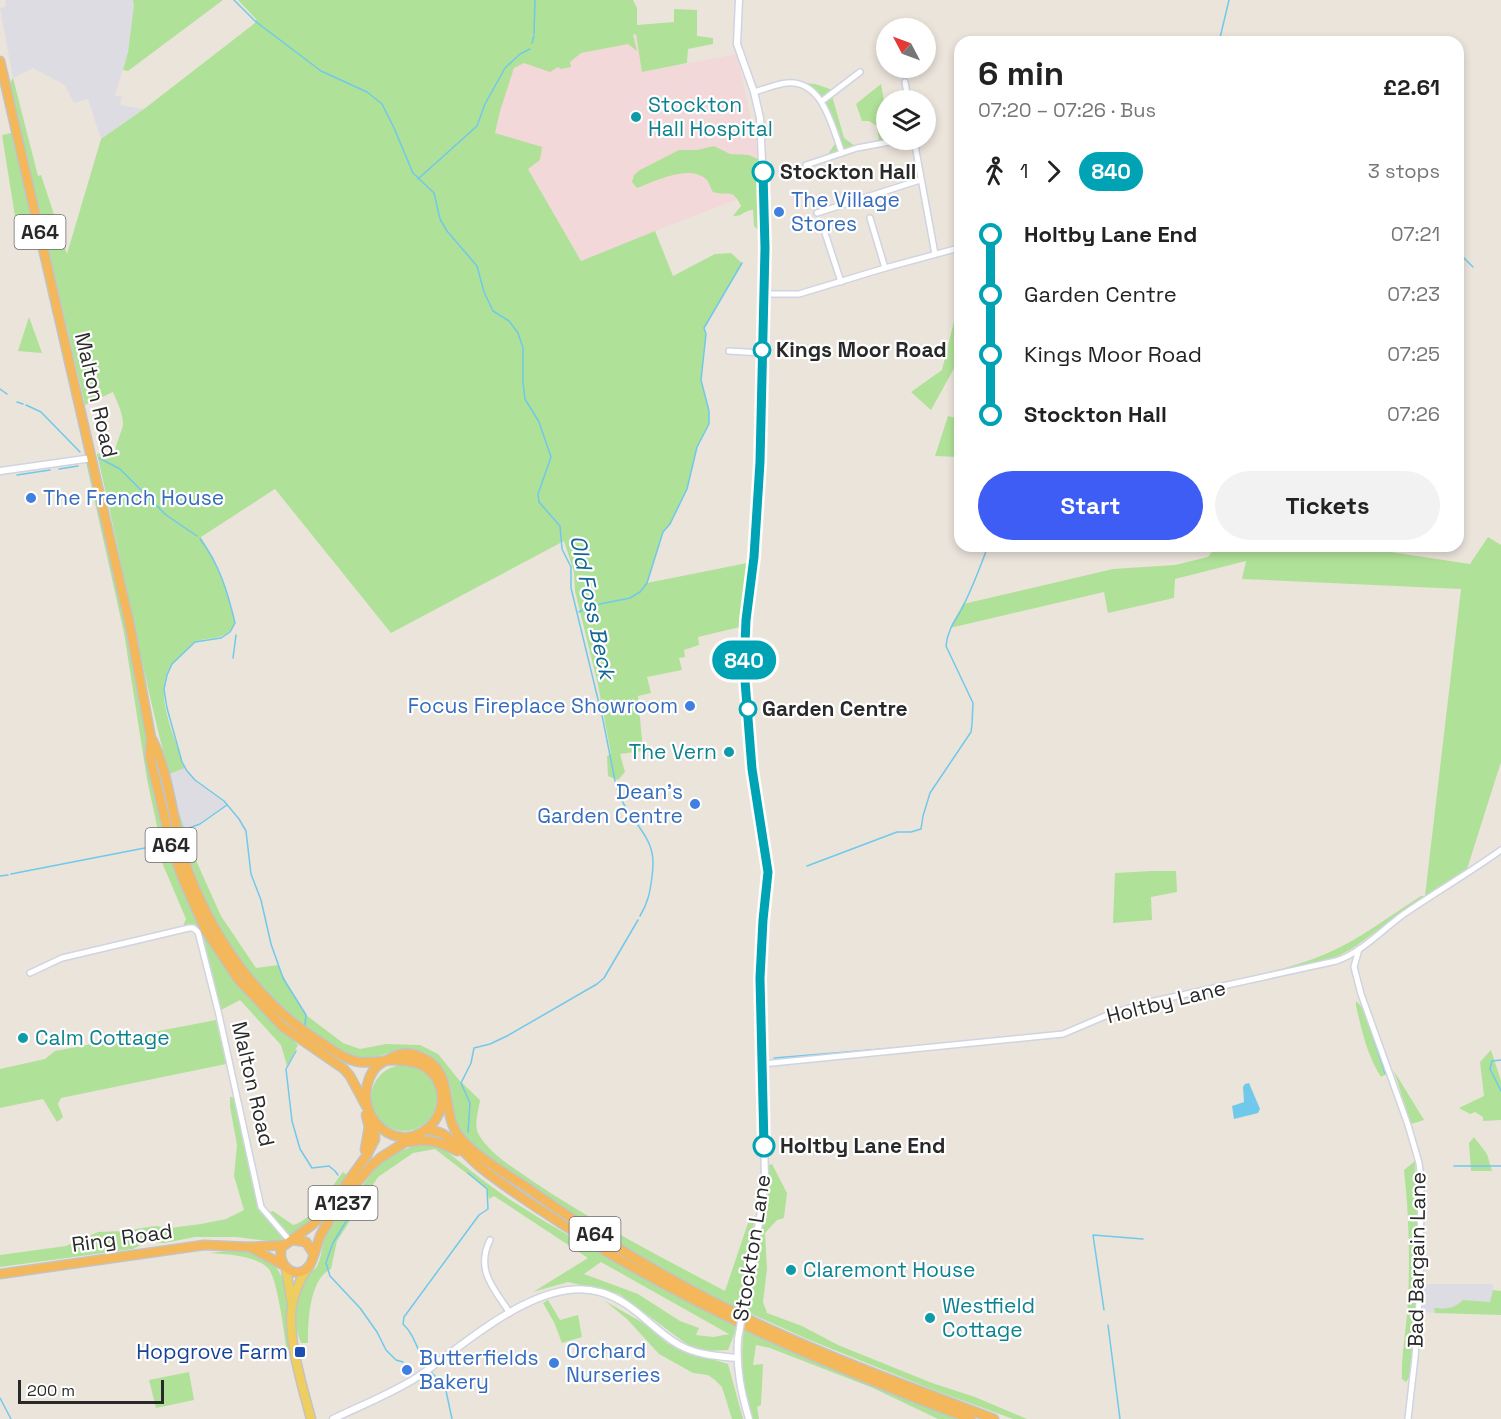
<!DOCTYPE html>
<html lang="en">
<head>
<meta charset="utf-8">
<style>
  body { margin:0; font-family:"Space Grotesk",sans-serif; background:#f2f2f2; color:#222; height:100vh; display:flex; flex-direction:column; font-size:22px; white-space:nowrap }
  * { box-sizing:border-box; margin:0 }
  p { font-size:20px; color:#767676 }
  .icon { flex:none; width:33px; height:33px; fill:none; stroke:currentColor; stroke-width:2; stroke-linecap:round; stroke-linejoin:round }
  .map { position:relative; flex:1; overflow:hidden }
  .side { position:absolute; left:954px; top:36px; width:510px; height:516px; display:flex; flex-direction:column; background:#fff; border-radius:18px; box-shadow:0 3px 9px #0003 }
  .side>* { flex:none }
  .badge { padding:0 12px; border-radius:20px; font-size:21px; line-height:39px }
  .needle { width:39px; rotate:311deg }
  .buttons { position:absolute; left:876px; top:18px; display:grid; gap:12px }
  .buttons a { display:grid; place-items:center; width:60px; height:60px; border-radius:50%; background:#fff; box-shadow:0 3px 9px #0003; font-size:30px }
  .scale { position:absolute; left:18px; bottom:15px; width:146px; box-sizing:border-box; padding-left:6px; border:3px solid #292929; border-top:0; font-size:16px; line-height:21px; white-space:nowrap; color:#292929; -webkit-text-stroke:4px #fff; paint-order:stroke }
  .map>.badge { position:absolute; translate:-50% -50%; box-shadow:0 0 0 3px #fff }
  .legs { display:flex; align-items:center; gap:9px; height:66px; padding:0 24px; font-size:20px }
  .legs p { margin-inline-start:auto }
  .summary { display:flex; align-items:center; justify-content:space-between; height:102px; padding:0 24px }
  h1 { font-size:33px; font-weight:600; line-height:45px }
  .primary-button { display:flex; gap:12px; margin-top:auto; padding:12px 24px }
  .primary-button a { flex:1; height:69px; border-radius:36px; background:#3e5df5; color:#fff; font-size:24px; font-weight:600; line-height:69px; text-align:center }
  .primary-button a+a { background:#f2f2f2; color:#222 }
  ul { padding:0 24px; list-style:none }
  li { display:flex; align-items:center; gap:21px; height:60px; font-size:22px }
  li i { display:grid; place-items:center; width:9px; height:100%; margin:0 8px; background:currentColor }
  li i::after { content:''; width:15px; height:15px; margin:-8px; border:4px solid; border-radius:50%; background:#fff }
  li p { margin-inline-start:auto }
  li:first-child i { background:linear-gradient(#0000 50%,currentColor 0) }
  li:last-child i { background:linear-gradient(currentColor 50%,#0000 0) }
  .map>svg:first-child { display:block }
  .industrial { fill:#dedce3 }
  .medical { fill:#f2d8d9 }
  .green { fill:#b0e198; fill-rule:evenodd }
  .water { fill:#70c9eb }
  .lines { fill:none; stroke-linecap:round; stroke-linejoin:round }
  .stream { stroke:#70c9eb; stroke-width:1.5 }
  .minor-casing { stroke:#d0d3e2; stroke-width:8 }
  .tertiary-casing { stroke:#d0d3e2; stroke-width:9 }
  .primary-casing { stroke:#c3c3c3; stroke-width:11 }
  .trunk-casing { stroke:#c3c3c3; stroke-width:11 }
  .minor { stroke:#fff; stroke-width:5 }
  .tertiary { stroke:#fff; stroke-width:6 }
  .primary { stroke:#edce5e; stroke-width:8 }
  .trunk { stroke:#f4b75a; stroke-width:8 }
  .tertiary-bridge-casing { stroke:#d0d3e2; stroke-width:9; stroke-linecap:butt }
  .tertiary-bridge { stroke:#fff; stroke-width:6 }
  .line-1-casing { stroke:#fff; stroke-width:14 }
  .line-1 { stroke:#00a3b4; stroke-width:9 }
  .culture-dot { fill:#0f9aa8; stroke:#fff; stroke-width:2 }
  .stop-1-dot { fill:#fff; stroke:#00a3b4; stroke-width:3 }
  .shop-dot { fill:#3f7fe0; stroke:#fff; stroke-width:2 }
  .transit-dot { fill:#1a4fb4; stroke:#fff; stroke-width:2 }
  .labels { text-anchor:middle; stroke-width:4.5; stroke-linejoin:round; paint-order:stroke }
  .shield { fill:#fff; stroke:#696969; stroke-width:1.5 }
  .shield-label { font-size:20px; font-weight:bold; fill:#292929 }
  .culture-label { font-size:21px; fill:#0d838f; stroke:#fff; text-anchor:start }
  .stop-label { font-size:21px; font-weight:bold; fill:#292929; stroke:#fff; text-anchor:start }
  .shop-label { font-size:21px; fill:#366cbe; stroke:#fff; text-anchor:start }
  .street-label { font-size:21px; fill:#292929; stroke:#fff }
  .transit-label { font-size:21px; fill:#164399; stroke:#fff; text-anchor:end }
  .water-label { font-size:22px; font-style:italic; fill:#106696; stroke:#fff }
</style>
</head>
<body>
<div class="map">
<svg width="1501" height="1419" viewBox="0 0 1501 1419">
  <rect width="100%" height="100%" fill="#ebe4db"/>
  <g class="industrial">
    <path d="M6 0H133L134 5 128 52 115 95 122 97 120 105 144 109 101 139 88 99 74 103 65 85 33 68 13 78 0 8 5 7Z"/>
    <path d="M185 768 195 780 227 805 200 824 184 830 173 796 169 774Z"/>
    <path d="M1423 1284H1493V1290L1490 1302 1463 1300 1456 1306 1450 1309 1435 1308V1313L1422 1312Z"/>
  </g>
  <path class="medical" d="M637 34 643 72 737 54 757 147 759 193 738 199 655 231 581 261 528 169 477 124 500 78 528 49Z"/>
  <g class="green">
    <path d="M133 0H223L128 71 123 70 128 52 134 5Z"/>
    <path d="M238 0H633L637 8V25L674 22V9L697 10V36L713 38V44L688 49 687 63 642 72 636 34 633 35 637 51 628 44 581 53 570 62 571 67 561 69 558 67 550 72 524 63 514 68 500 111 495 133 542 147 540 160 528 169 581 261 655 231 673 276 715 254 731 253 742 263 704 328 706 334 701 380 709 411V424L697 447 687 489 670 524 663 532 647 583 747 563 740 627 698 637 699 645 684 650 685 657 679 658 682 670 647 677 651 693 638 696 643 751 620 754 625 772 618 780 608 776 607 756 611 754 598 685 575 591 574 572 564 541 391 633 275 489 201 537C217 564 228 592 235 623 228 639 216 637 201 640 193 641 188 648 183 654 176 660 169 667 166 676 158 703 175 736 182 762L185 768 169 774C141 668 122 561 97 454L103 452 110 456 115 452C116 443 122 431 123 425 123 413 117 402 113 392L85 405 21 131 9 89 10 83 13 78 38 176 41 175 67 254 101 139 144 109 255 23 256 19Z"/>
    <path d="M804 83 815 84 830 89 844 138 855 146 826 157 839 138 823 97Z"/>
    <path d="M881 84 886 112 888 140 879 141 877 126 869 121H862L856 104Z"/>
    <path d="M12 133 32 214 15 216 2 135Z"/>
    <path d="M714 146 730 154 749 155 758 159 760 227 758 230 754 226 753 210C745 210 741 217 733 216L741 206C732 187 728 197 713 192 711 189 709 182 706 179 688 164 656 181 637 188L632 182 634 175 640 170 679 150H697Z"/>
    <path d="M960 297V348L958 361 931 410 911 392 942 370Z"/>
    <path d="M29 317 42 353 18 351Z"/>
    <path d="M948 416 960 419V457L935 456Z"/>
    <path d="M90 461 128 636 153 777 168 847 231 976 252 1001 298 1045 287 1066 281 1045 240 1000 221 1010 200 930 195 924 183 926 186 919 155 846 154 843 160 840 147 779 124 633 86 462Z"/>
    <path d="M1488 537 1501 545V762L1467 869 1425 896 1353 948 1338 956 1299 967 1207 986C1245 977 1287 970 1323 955 1358 941 1389 916 1421 896H1425L1461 589 1242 579 1246 561 1175 579 1174 598 1108 613 1104 592 950 628 963 604 1113 569 1175 565 1208 557 1214 549 1271 546H1351L1470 564Z"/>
    <path d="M173 796 194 856 221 916 256 968 278 965 291 992 306 1015 343 1043 360 1049 386 1044 420 1045 438 1054 459 1080 480 1100C479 1110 473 1126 479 1135 490 1154 514 1168 531 1180 593 1222 659 1256 725 1291L748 1223H754L740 1310C700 1289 660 1269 620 1246 585 1225 552 1201 519 1178 503 1167 476 1151 464 1137 445 1114 462 1084 434 1059 406 1035 384 1062 361 1057 348 1054 322 1041 312 1033 308 1030 306 1026 302 1023 226 965 193 887 173 796Z"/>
    <path d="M1152 871H1176L1177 892 1151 897 1152 920 1113 923 1115 873Z"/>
    <path d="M1356 1001 1361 1006 1387 1074 1381 1077C1367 1055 1362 1031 1356 1006Z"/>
    <path d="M216 1020 226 1064 61 1098 58 1104 63 1117 57 1122 43 1099 0 1108V1069L45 1059 55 1051Z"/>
    <path d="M1491 1050 1501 1081V1120L1483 1121V1117L1475 1112 1470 1114 1459 1108 1484 1096 1480 1062Z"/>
    <circle cx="404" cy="1098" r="33"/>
    <path d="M1394 1071 1424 1120 1411 1124Z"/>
    <path d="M230 1097H233C244 1134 250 1172 260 1210L264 1215 273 1211 293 1225C312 1221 330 1188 343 1172L347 1175 306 1224 293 1234 276 1242 236 1237H195L164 1243 147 1242 133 1249 0 1267V1255L66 1246 98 1232 124 1231 155 1226 170 1228 201 1224 226 1219 244 1210 234 1176 237 1145 230 1107Z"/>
    <path d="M1474 1137 1487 1154 1492 1171H1471L1469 1143Z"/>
    <path d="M431 1143 440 1146C463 1164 485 1183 509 1199 582 1246 660 1286 737 1327L728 1350 707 1351 688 1345 619 1294 568 1282 533 1292 588 1258 494 1196 489 1199 487 1189 435 1149 413 1153 378 1177 337 1241 331 1269C309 1279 308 1322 308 1343H301C292 1323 293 1294 307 1276 310 1272 315 1270 317 1266 322 1257 322 1244 326 1234L378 1165C394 1152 411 1145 431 1143ZM601 1262 729 1334H730L713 1337 696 1335 699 1328 680 1321 638 1294 584 1274Z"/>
    <path d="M1415 1161 1418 1240 1416 1259 1417 1296 1410 1376 1406 1382 1402 1379C1401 1353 1407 1327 1408 1300 1410 1257 1409 1214 1404 1170Z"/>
    <path d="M772 1164 787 1193 784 1218 777 1220 765 1233 767 1269 763 1302 767 1313 802 1326 838 1345 932 1383 975 1397 1027 1419H1013L931 1389 807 1339 747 1312 767 1200 769 1165Z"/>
    <path d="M235 1250 254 1253 276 1267 284 1280 287 1295V1316L292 1357 287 1351C284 1335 278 1279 268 1268 255 1255 225 1254 209 1253Z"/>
    <path d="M1493 1290 1501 1291V1315L1435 1313 1434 1308C1447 1309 1453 1309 1463 1300L1490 1302Z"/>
    <path d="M548 1300 560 1320 578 1315 582 1337 562 1343 554 1322 543 1303Z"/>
    <path d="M605 1301 643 1323 667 1343 682 1350 728 1364 743 1419H732L722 1387 715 1380 708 1375 693 1373 659 1354 627 1319Z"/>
    <path d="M744 1328 962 1419H938L873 1388 770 1348 756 1345 753 1365 763 1364 761 1405 757 1407 759 1419H752C743 1388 740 1360 744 1328Z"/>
    <path d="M189 1372 194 1400 156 1408 149 1380Z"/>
  </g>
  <path class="water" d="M1249 1083 1260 1109 1258 1113 1234 1119 1232 1106 1244 1102 1243 1087 1245 1084Z"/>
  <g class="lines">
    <g class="stream">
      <path d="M234 0 255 21 321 71 367 92 382 104 394 128 413 173 434 193 440 219 447 231 477 266 484 292 493 311 509 321 518 333 523 348V383L525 399 539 422 551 457 538 494 539 502 560 526 562 549 571 567V588L603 720 615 781"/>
      <path d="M534 34 535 0"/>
      <path d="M1219 42 1229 0"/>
      <path d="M532 43 534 36"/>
      <path d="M418 179 477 126 485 104 505 68 520 54 530 49"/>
      <path d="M1458 252 1473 267"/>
      <path d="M0 389 7 394"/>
      <path d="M17 402 23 404"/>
      <path d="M26 405 41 412 80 452"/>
      <path d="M99 458 120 469 166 515 197 536"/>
      <path d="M59 469 78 466"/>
      <path d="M17 475 50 470"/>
      <path d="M200 539C219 563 228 593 235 623L230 632 221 638 195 642 172 664 167 675 164 689 167 708 182 762 187 771 195 780 224 801 239 819 246 831 251 874 261 900 271 944 283 978 306 1015 305 1025"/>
      <path d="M579 612 590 606 630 598 640 592 647 583 663 532 670 524 687 489 697 447 709 424V411L701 380 706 334 704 328 742 263"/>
      <path d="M233 658 236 635"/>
      <path d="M616 783C620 810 648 830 652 853 654 861 653 869 652 877 650 892 648 903 640 916"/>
      <path d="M184 830 200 824 227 805"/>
      <path d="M160 845 162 844"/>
      <path d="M807 866 897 832H911L921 829 923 816 930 793 971 732 972 724 973 703 946 646C947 633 953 623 960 612 970 594 981 565 988 546"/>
      <path d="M11 874 155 846"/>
      <path d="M0 876 8 875"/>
      <path d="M1362 1004 1385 1073"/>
      <path d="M296 1051 286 1069 292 1121 300 1149 312 1168 329 1166 335 1171 338 1175"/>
      <path d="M774 1058 931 1045"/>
      <path d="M1501 1060 1492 1061 1490 1069 1501 1091"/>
      <path d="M468 1132 470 1103 461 1083 471 1063 474 1048 490 1044 507 1036 597 984 604 978 638 920"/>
      <path d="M1454 1166H1501"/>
      <path d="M351 1206 353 1210 333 1243 329 1254 326 1263 330 1276 360 1308 377 1332 386 1350 396 1360 403 1362"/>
      <path d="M1104 1310 1093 1235 1143 1239"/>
      <path d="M1108 1325 1120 1419"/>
      <path d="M427 1367C418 1353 415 1335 403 1324L404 1317 479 1215 488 1209 487 1189 468 1173"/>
      <path d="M430 1371 445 1386 452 1419"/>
      <path d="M0 1398 11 1419"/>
    </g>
    <g class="minor-casing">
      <g id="minor">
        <path d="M905 82 908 100"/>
        <path d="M754 92C765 89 776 84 787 83 823 80 832 127 842 153"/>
        <path d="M822 101 860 72"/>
        <path d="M914 140 935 254"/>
        <path d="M806 165 857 148 900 140"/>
        <path d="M817 213 920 180"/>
        <path d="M870 218 885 268"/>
        <path d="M825 233 841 282"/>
        <path d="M763 294H799L885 268 955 249"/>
        <path d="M729 351 762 353"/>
        <path d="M1359 949 1354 967 1361 994 1408 1125 1419 1163 1421 1181 1420 1288 1415 1357 1408 1419"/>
        <path d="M30 973 62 958 189 928H193L198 932 219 1015 261 1207 290 1241"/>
        <path d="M762 1064 1063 1034 1110 1014 1150 1002 1336 961C1361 953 1383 929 1404 914 1436 892 1469 873 1501 850"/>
        <path d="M490 1240C475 1270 494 1289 510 1313"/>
      </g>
    </g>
    <g class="tertiary-casing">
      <g id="tertiary">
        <path d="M739 0 737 44 754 92 760 118 765 227 760 462 754 557 746 620 744 668 752 769 768 872 763 920 760 978 765 1179 762 1206 746 1294"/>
        <path d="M0 471 92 458"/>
        <path d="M738 1339C736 1368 741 1392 749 1419"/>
        <path d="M333 1419C362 1405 393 1393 419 1376 466 1344 540 1274 600 1292 633 1301 651 1329 679 1345 697 1355 717 1356 737 1358"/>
      </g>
    </g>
    <g class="primary-casing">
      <g id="primary">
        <path d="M308 1267C301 1278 296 1288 293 1301 285 1332 303 1388 311 1419"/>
        <path d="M286 1269 291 1299"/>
      </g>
    </g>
    <g class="trunk-casing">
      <g id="trunk">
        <path d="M0 61 130 626 151 738 150 757 172 848 182 877 205 929 238 979 283 1027 344 1069 350 1076 366 1106"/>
        <path d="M153 741C172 782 173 831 189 873 215 942 260 1005 323 1044 334 1051 346 1060 360 1062 367 1063 375 1062 382 1061"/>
        <path d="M387 1060C398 1053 409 1051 421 1057 456 1071 440 1110 458 1135 472 1154 503 1172 523 1185 597 1238 676 1285 758 1324 835 1360 915 1389 994 1419"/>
        <path d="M387 1060C398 1060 408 1060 419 1064 445 1075 450 1109 428 1128 397 1155 354 1118 369 1079 372 1071 378 1063 387 1060Z"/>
        <path d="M374 1122 375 1139 367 1155 326 1212 312 1225 282 1247C276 1263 293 1281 308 1268 313 1263 317 1243 321 1234 334 1211 354 1185 371 1166L380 1158 418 1134"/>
        <path d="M425 1130C432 1130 437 1131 443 1134 456 1142 468 1157 480 1167 506 1188 535 1206 562 1224 690 1307 829 1366 971 1419"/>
        <path d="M410 1142C429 1138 440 1142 457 1151"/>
        <path d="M365 1150 369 1127 366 1115"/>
        <path d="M293 1240 306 1242 313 1253"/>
        <path d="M250 1247 283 1265"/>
        <path d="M0 1274 204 1245 250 1247 284 1245"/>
      </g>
    </g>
    <use href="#minor" class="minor"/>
    <use href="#tertiary" class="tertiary"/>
    <use href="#primary" class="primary"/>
    <use href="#trunk" class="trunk"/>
    <g class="tertiary-bridge-casing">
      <path id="tertiary-bridge" d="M738 1339 746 1294"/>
    </g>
    <use href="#tertiary-bridge" class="tertiary-bridge"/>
  </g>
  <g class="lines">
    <g class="line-1-casing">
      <path id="line-1" d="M763 172 765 248 760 462 754 557 746 620 744 668 752 769 768 872 763 920 760 978 764 1146"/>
    </g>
    <use href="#line-1" class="line-1"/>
  </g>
  <g class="culture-dot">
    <circle cx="636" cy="117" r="6"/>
    <circle cx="729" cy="752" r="6"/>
    <circle cx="23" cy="1038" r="6"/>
    <circle cx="791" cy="1270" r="6"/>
    <circle cx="930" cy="1318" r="6"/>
  </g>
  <g class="stop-1-dot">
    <circle cx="763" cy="172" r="10"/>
    <circle cx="762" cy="350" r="8"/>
    <circle cx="748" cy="709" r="8"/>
    <circle cx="764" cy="1146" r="10"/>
  </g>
  <g class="shop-dot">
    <circle cx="779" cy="212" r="6"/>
    <circle cx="31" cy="498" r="6"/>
    <circle cx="690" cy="706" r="6"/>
    <circle cx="695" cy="804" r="6"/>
    <circle cx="554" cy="1363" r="6"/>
    <circle cx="407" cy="1370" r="6"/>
  </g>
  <rect class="transit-dot" x="294" y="1346" width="12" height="12" rx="3"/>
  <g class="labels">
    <g class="shield">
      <rect x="14.5" y="215" width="51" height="34" rx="4.5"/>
      <rect x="145.5" y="828" width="51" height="34" rx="4.5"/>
      <rect x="308.5" y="1186" width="69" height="34" rx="4.5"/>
      <rect x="569.5" y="1217" width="51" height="34" rx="4.5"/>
    </g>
    <g class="shield-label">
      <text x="40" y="239">A64</text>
      <text x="171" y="852">A64</text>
      <text x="343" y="1210">A1237</text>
      <text x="595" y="1241">A64</text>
    </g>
    <g class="culture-label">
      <text x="648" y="112">Stockton<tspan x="648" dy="24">Hall Hospital</tspan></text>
      <text x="717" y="759" text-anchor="end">The Vern</text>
      <text x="35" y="1045">Calm Cottage</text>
      <text x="803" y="1277">Claremont House</text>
      <text x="942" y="1313">Westfield<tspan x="942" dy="24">Cottage</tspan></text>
    </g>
    <g class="stop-label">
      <text x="780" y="179">Stockton Hall</text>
      <text x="776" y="357">Kings Moor Road</text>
      <text x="762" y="716">Garden Centre</text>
      <text x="780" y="1153">Holtby Lane End</text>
    </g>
    <g class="shop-label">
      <text x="791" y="207">The Village<tspan x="791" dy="24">Stores</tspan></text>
      <text x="43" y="505">The French House</text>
      <text x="678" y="713" text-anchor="end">Focus Fireplace Showroom</text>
      <text x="683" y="799" text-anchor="end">Dean's<tspan x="683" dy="24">Garden Centre</tspan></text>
      <text x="566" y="1358">Orchard<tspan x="566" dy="24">Nurseries</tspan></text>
      <text x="419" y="1365">Butterfields<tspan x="419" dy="24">Bakery</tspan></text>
    </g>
    <g class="street-label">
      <text transform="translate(96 395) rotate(77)" y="7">Malton Road</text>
      <text transform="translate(1166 1002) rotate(-14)" y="7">Holtby Lane</text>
      <text transform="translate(253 1084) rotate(77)" y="7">Malton Road</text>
      <text transform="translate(122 1238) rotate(-8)" y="7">Ring Road</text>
      <text transform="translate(752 1248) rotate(-81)" y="7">Stockton Lane</text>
      <text transform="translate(1417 1260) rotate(-89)" y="7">Bad Bargain Lane</text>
    </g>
    <g class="transit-label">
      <text x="288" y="1359">Hopgrove Farm</text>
    </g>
    <g class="water-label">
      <text transform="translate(593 607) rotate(78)" y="8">Old Foss Beck</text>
    </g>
  </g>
</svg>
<div class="buttons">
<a><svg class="needle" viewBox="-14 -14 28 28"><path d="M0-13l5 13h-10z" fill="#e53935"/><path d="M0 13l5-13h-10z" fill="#767676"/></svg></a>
<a><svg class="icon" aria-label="layers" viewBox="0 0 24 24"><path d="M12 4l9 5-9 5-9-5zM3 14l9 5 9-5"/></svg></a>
</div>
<div class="scale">200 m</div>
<b class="badge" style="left:744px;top:660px;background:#00a3b4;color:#fff">840</b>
<section class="side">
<div class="summary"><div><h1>6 min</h1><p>07:20 – 07:26 · Bus</p></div><b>£2.61</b></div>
<div class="legs"><svg class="icon" aria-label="walk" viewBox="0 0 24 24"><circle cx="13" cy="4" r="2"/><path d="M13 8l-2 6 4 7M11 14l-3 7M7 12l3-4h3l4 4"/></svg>1<svg class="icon" aria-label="forward" viewBox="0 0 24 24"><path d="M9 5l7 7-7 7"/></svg><b class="badge" style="background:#00a3b4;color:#fff">840</b><p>3 stops</p></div>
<ul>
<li><i style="color:#00a3b4"></i><b>Holtby Lane End</b><p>07:21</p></li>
<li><i style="color:#00a3b4"></i><span>Garden Centre</span><p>07:23</p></li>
<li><i style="color:#00a3b4"></i><span>Kings Moor Road</span><p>07:25</p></li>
<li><i style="color:#00a3b4"></i><b>Stockton Hall</b><p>07:26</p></li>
</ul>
<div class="primary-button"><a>Start</a><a>Tickets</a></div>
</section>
</div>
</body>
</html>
